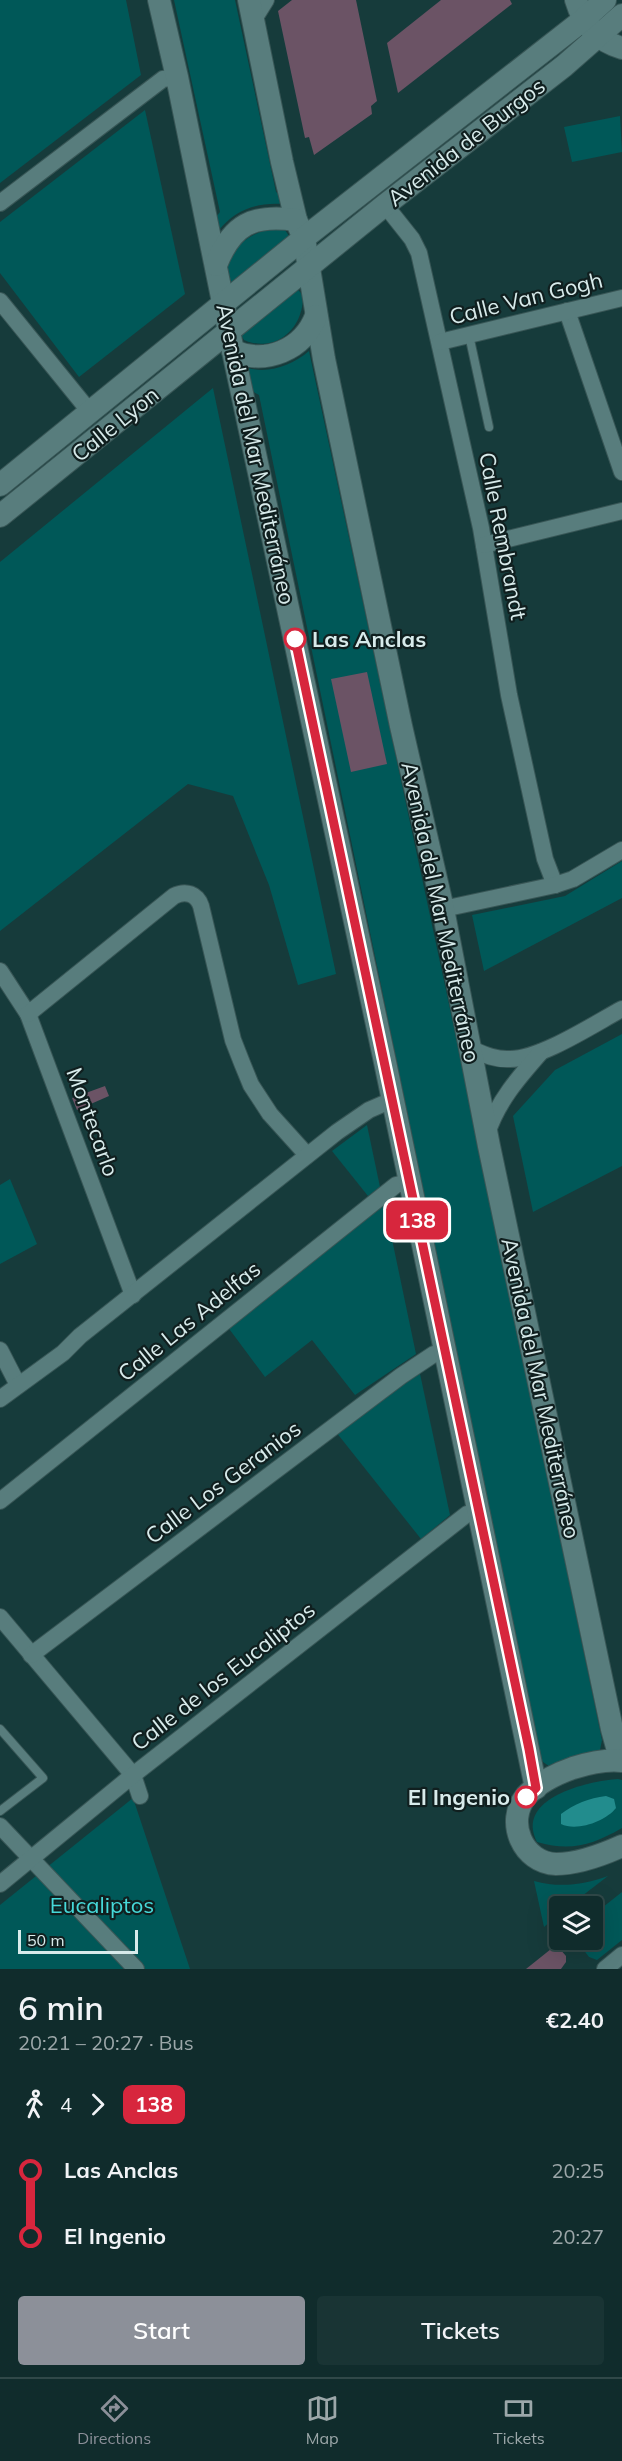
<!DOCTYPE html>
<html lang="en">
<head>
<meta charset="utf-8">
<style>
  body { margin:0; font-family:Mulish,sans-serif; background:#193434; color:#f1f3f6; height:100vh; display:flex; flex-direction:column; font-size:22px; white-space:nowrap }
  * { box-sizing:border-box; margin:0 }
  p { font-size:20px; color:#9ca7a9 }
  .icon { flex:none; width:33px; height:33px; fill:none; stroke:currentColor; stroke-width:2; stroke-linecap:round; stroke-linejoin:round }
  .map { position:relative; height:1969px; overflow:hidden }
  .drawer { display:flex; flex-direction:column; background:#102c2c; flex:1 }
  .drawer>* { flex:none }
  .badge { padding:0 12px; border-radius:9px; font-size:21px; line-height:39px }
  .controls { position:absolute; left:549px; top:1896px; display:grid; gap:12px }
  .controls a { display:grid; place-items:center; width:54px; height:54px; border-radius:6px; background:#102c2c; box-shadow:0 6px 24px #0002,0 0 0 2px #304848; font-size:30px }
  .scale { position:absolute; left:18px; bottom:15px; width:120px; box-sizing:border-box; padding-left:6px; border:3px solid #d8ebeb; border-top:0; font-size:16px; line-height:21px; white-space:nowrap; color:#d8ebeb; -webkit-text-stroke:4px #101f1f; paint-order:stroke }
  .map>.badge { position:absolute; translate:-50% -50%; box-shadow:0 0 0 3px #fff }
  .legs { display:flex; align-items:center; gap:9px; height:66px; padding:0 18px; font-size:20px }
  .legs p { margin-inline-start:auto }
  .summary { display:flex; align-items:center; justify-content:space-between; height:102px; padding:0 18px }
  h1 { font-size:33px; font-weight:600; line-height:45px }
  .button { display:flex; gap:12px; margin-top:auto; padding:12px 18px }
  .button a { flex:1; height:69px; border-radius:6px; background:#8c9099; color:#fff; font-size:24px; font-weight:600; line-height:69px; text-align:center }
  .button a+a { background:#193434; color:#f1f3f6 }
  ul { padding:0 18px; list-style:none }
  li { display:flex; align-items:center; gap:21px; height:66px; font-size:22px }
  li i { display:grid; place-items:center; width:9px; height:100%; margin:0 8px; background:currentColor }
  li i::after { content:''; width:15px; height:15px; margin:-8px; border:4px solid; border-radius:50%; background:#102c2c }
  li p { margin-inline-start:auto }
  li:first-child i { background:linear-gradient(#0000 50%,currentColor 0) }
  li:last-child i { background:linear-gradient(currentColor 50%,#0000 0) }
  .dock { display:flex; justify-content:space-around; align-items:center; height:84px; border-top:2px solid #304848; background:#102c2c; font-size:16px; color:#9ca7a9 }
  .dock a { display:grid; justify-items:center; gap:3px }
  .dock .selected { color:#8c9099 }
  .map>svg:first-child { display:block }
  .green { fill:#005858 }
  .water { fill:#228c8d }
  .building { fill:#6b5365 }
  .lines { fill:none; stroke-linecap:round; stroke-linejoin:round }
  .lane-casing { stroke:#385656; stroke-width:10 }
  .street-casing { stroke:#385656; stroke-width:18 }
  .secondary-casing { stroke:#385656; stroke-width:24 }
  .lane { stroke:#587d7d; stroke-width:8 }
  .street { stroke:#587d7d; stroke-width:16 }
  .secondary { stroke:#587d7d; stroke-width:22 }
  .line-1-casing { stroke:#fff; stroke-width:14 }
  .line-1 { stroke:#d7263d; stroke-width:9 }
  .stop-1-dot { fill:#fff; stroke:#d7263d; stroke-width:3 }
  .labels { text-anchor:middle; stroke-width:4.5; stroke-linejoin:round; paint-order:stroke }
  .street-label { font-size:22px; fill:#d8ebeb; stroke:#101f1f }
  .stop-label { font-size:22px; font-weight:bold; fill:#d8ebeb; stroke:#101f1f; text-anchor:start }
  .park-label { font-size:22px; fill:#46d9d9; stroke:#101f1f }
</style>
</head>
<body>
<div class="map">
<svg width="622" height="1969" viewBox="0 0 622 1969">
  <rect width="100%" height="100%" fill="#163b3b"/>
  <g class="green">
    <path d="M0 0H126L141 75 0 183Z"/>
    <path d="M174 0H235L276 192 282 196 283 204C257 202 235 210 219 230L216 217 220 212Z"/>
    <path d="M145 110 185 294 79 377 0 273V222Z"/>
    <path d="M620 116 622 152 572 162 564 127Z"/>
    <path d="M276 228 285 230 289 236 232 283C214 256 252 230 276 228Z"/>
    <path d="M297 289 303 295C304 327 277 354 244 340L241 335Z"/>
    <path d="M309 351 450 1009 602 1740 600 1750 574 1756 549 1766 543 1762 541 1759 259 395 252 391 248 368C269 374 293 365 309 351Z"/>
    <path d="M213 388 336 974 298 985 269 885 233 796 188 784 0 931V562Z"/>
    <path d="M622 861V898L484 971 472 915 565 896Z"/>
    <path d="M622 1034V1166L533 1212 513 1116 555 1070Z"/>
    <path d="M367 1125 380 1187 368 1196 332 1151Z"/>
    <path d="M10 1179 37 1244 0 1264V1185Z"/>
    <path d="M384 1201 416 1354 355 1395 312 1340 265 1377 227 1326Z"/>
    <path d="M419 1369 450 1515 421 1539 336 1432Z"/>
    <path d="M618 1779 622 1780V1828C592 1845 571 1852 537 1842 514 1798 588 1781 618 1779Z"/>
    <path d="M133 1798 190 1969H0V1905Z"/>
    <path d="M608 1876 569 1906H560L559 1914 544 1927 534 1881C560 1888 583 1885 608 1876Z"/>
    <path d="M622 1892V1940L597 1960 589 1957 576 1940H592L593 1915Z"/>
  </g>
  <path class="water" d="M606 1796 614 1799 616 1808C606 1821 577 1832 561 1824V1814C574 1804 589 1798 606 1796Z"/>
  <g class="building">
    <path d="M292 0H356L377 101 371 106 372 114 314 155 309 137 305 138 278 11Z"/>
    <path d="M441 0H510L512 4 398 93 387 43Z"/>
    <path d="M367 672 387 764 351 772 331 679Z"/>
    <path d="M105 1086 109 1096 77 1110 72 1098Z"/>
    <path d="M559 1948 566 1956V1962L561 1969H526L551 1949Z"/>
  </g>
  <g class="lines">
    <g class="lane-casing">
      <g id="lane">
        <path d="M469 335 489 427"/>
        <path d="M0 1729 43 1778 0 1811"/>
      </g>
    </g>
    <g class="street-casing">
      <g id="street">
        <path d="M254 25 256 16 266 0"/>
        <path d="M0 203 163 79 177 77"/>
        <path d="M385 205 412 239 419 253 481 528 509 695 545 859 555 885"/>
        <path d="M0 301 90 412"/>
        <path d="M567 311 622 472"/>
        <path d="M440 342 622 298"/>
        <path d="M484 545 622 511"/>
        <path d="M443 909 555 885 573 879 622 850"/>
        <path d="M0 971 28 1014 133 1295"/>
        <path d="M28 1014 174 896C186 890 197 894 201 906L233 1040 242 1063 251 1085 270 1114 307 1155"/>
        <path d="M469 1048C483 1054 495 1060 510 1059 541 1059 594 1024 622 1009"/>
        <path d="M487 1134C497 1102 519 1077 541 1052"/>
        <path d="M0 1350 18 1385"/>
        <path d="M0 1399 63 1353 80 1336 337 1132 369 1110 392 1100"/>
        <path d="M0 1501 396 1185 409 1182"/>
        <path d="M0 1617 133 1775 140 1796"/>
        <path d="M31 1655 401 1376 434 1354 446 1351"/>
        <path d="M0 1826 136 1969"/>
        <path d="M0 1884 133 1775 467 1514 479 1511"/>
        <path d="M605 1969 622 1955"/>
      </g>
    </g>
    <g class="secondary-casing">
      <g id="secondary">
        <path d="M159 0 177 77 233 351 385 1062 536 1788"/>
        <path d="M249 0 282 162 296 220 304 238 324 359 401 726 443 909 489 1146 612 1729 617 1747 622 1753"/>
        <path d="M576 0C583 24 598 41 622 48"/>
        <path d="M216 265C232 224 253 214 296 220"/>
        <path d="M233 351C266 365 303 350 316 316"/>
        <path d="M0 485 304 238 583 20 605 0"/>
        <path d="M0 516 385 205 564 66 622 15"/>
        <path d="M622 1761C605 1759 589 1763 573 1768 556 1774 538 1783 526 1796 505 1822 523 1863 556 1864 578 1864 602 1855 622 1846"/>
      </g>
    </g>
    <use href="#lane" class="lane"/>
    <use href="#street" class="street"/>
    <use href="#secondary" class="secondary"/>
  </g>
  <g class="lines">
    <g class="line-1-casing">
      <path id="line-1" d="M295 639 529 1749 536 1788 526 1797"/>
    </g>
    <use href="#line-1" class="line-1"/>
  </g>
  <g class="stop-1-dot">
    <circle cx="295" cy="639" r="10"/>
    <circle cx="526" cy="1797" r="10"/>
  </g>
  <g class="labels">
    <g class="street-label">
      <text transform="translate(466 142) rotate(-38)" y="8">Avenida de Burgos</text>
      <text transform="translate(526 298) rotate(-14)" y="8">Calle Van Gogh</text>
      <text transform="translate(115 424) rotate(-39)" y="8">Calle Lyon</text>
      <text transform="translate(256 454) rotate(78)" y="8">Avenida del Mar Mediterráneo</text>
      <text transform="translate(503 536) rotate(79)" y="8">Calle Rembrandt</text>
      <text transform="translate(441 912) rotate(78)" y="8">Avenida del Mar Mediterráneo</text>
      <text transform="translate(93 1122) rotate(70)" y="8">Montecarlo</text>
      <text transform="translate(189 1321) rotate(-39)" y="8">Calle Las Adelfas</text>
      <text transform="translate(541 1388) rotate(78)" y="8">Avenida del Mar Mediterráneo</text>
      <text transform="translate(223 1482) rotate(-37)" y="8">Calle Los Geranios</text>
      <text transform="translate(223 1676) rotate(-38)" y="8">Calle de los Eucaliptos</text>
    </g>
    <g class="stop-label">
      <text x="312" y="647">Las Anclas</text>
      <text x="510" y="1805" text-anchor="end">El Ingenio</text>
    </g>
    <g class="park-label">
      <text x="102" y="1913">Eucaliptos</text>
    </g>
  </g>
</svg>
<div class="controls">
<a><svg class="icon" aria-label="layers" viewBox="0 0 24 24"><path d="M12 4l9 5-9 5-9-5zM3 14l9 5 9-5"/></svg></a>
</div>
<div class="scale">50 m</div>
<b class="badge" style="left:417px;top:1220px;background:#d7263d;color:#fff">138</b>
</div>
<section class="drawer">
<div class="summary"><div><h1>6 min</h1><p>20:21 – 20:27 · Bus</p></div><b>€2.40</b></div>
<div class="legs"><svg class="icon" aria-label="walk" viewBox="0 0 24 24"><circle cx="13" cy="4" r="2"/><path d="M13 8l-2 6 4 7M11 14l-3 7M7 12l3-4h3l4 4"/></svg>4<svg class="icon" aria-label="forward" viewBox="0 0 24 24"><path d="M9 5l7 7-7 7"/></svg><b class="badge" style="background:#d7263d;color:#fff">138</b></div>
<ul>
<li><i style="color:#d7263d"></i><b>Las Anclas</b><p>20:25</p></li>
<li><i style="color:#d7263d"></i><b>El Ingenio</b><p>20:27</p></li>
</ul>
<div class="button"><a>Start</a><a>Tickets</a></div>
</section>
<nav class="dock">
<a class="selected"><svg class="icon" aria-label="directions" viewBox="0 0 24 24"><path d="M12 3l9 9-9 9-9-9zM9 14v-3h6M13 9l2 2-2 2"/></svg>Directions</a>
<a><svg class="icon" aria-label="map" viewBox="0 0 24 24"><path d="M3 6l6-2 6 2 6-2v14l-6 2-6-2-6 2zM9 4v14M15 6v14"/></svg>Map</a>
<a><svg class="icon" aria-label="tickets" viewBox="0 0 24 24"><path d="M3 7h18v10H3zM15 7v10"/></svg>Tickets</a>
</nav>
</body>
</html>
